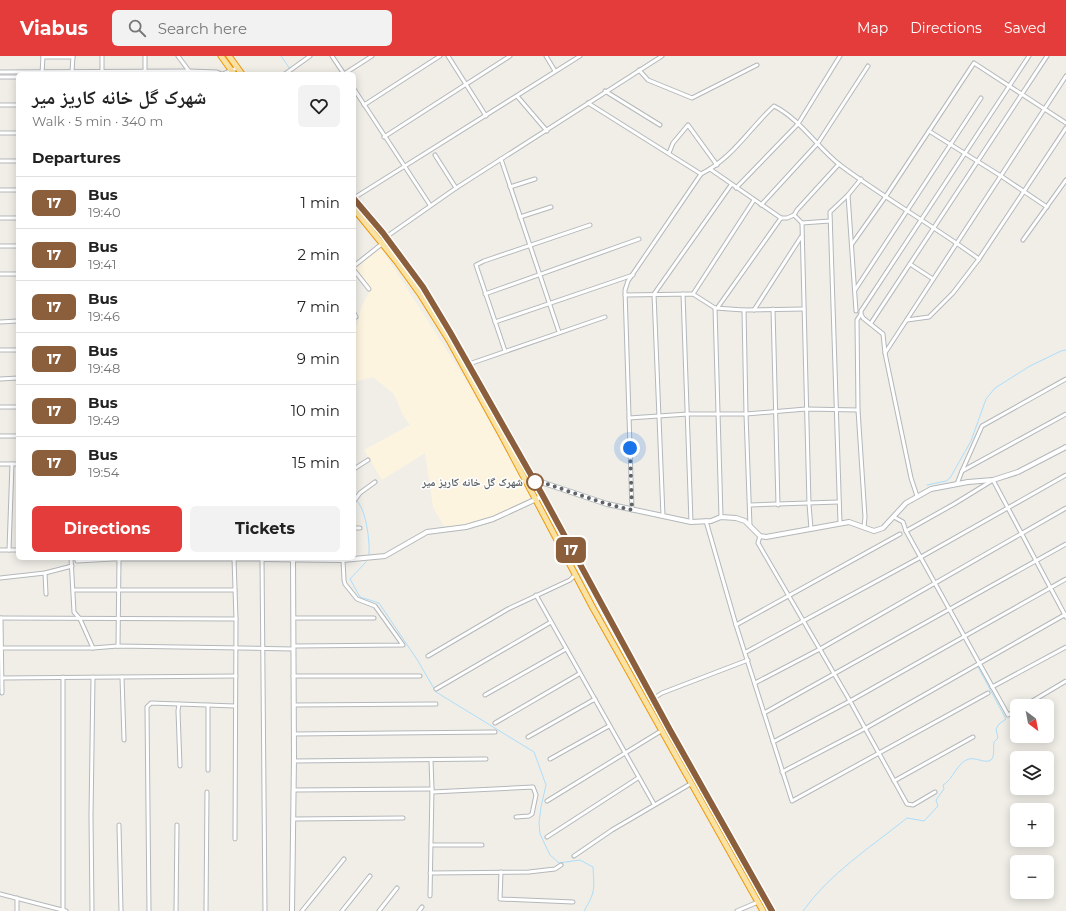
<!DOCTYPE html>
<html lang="en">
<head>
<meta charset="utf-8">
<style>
  body { margin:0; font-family:Montserrat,"Noto Naskh Arabic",sans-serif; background:#f2f2f2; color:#222; height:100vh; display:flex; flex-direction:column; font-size:15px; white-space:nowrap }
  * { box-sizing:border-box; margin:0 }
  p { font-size:13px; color:#767676 }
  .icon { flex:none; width:22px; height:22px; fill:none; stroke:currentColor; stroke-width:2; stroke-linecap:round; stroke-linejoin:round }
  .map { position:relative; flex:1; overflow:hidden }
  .side { position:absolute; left:16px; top:16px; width:340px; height:488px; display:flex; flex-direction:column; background:#fff; border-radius:6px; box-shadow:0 2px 10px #0003 }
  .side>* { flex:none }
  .badge { padding:0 8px; border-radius:6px; font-size:14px; line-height:26px }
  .needle { width:26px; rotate:148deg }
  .tools { position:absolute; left:1010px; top:643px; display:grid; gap:8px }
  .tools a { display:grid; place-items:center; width:44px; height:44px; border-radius:6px; background:#fff; box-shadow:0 2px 10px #0003; font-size:20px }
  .you { position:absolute; width:20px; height:20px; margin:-10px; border:3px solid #fff; border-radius:50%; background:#1a73e8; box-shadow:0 0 0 6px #1a73e833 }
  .map>.badge { position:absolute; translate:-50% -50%; box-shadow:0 0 0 2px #fff }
  h2 { padding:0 16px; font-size:15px; line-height:36px }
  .round { display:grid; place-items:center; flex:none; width:42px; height:42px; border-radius:6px; background:#f2f2f2 }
  .headline { display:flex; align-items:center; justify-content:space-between; height:68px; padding:0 16px }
  h1 { font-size:19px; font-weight:700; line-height:30px }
  .button { display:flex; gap:8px; margin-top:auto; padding:8px 16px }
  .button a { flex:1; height:46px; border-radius:6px; background:#e33c3a; color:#fff; font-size:16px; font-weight:700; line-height:46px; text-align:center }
  .button a+a { background:#f2f2f2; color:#222 }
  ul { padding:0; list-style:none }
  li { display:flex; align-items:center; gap:12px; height:52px; padding:0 16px; border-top:1px solid #e0e0e0 }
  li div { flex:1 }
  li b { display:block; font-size:15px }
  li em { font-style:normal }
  li .badge { min-width:44px; font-weight:700; text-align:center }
  header { display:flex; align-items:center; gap:24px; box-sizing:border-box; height:56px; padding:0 20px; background:#e33c3a; color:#fff }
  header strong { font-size:19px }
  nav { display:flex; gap:22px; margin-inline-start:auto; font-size:14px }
  .search { width:280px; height:36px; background:#f2f2f2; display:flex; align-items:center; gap:10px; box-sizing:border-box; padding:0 14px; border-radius:6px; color:#767676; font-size:15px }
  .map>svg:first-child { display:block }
  .commercial { fill:#fdf4e0 }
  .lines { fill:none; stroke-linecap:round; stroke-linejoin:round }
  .stream { stroke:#acdefc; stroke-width:1 }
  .minor-casing { stroke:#b4b8bb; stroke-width:5 }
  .tertiary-casing { stroke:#b4b8bb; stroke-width:6 }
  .trunk-casing { stroke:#ee9709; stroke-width:7 }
  .minor { stroke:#fff; stroke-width:3 }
  .tertiary { stroke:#fff; stroke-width:4 }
  .trunk { stroke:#fae2a4; stroke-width:5 }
  .line-casing { stroke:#fff; stroke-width:9 }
  .line { stroke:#8b5e3c; stroke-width:6 }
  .walk { stroke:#5f6367; stroke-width:4; stroke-dasharray:0 7.2 }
  .stop-dot { fill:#fff; stroke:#8b5e3c; stroke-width:2 }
  .labels { text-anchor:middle; stroke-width:3; stroke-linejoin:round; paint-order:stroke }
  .stop-label { font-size:11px; font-weight:bold; fill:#5f6367; stroke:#fff; text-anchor:end }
</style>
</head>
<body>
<header>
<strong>Viabus</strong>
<div class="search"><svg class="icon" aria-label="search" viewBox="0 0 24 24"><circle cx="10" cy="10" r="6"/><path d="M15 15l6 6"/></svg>Search here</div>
<nav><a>Map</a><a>Directions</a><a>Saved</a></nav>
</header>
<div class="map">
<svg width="1066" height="855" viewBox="0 0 1066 855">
  <rect width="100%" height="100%" fill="#f0eee7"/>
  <path class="commercial" d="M381 192 471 332 531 442 494 460 462 470H444L433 451 425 397 382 424 364 394 410 369 403 359 394 338 373 321 354 326V271L357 270 361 252 371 233 354 213Z"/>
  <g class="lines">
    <g class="stream">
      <path d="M281 0 290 13"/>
      <path d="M292 16 294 18"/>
      <path d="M927 429 946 425 950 422 971 385 986 343 995 332 1030 310 1061 295 1066 294"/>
      <path d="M356 444C366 452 370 485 369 498"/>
      <path d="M366 506 350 523 360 541 379 547 418 605 436 636 534 696 546 729 541 751 539 767 540 778 550 799 559 807 580 804 593 811C594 833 596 835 584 855"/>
      <path d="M803 855C830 817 871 791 907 762L924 765 938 750 936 744 944 733 943 729C952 725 958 705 969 703 976 701 985 708 991 704 995 700 993 692 994 686L998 682 996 673 999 668 1006 663 978 611"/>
    </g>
    <g class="minor-casing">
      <g id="minor">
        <path d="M102 0V18"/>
        <path d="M178 0 189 15"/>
        <path d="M332 0 344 18"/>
        <path d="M448 0 486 60"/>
        <path d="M546 0 555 15"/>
        <path d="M43 1H73"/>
        <path d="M639 14 648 24 692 42 757 9"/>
        <path d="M145 15V0"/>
        <path d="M0 16 189 15 217 16 221 18"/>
        <path d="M72 16 73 0"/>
        <path d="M42 18 43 0"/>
        <path d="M223 18 237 12"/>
        <path d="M285 18 310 0"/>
        <path d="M344 18 372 0"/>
        <path d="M0 21H18"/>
        <path d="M354 33 430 149"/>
        <path d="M605 35 660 69"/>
        <path d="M517 40 547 75"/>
        <path d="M588 47 701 118"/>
        <path d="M0 49H18"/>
        <path d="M364 49 440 0"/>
        <path d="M929 75 1001 120 1047 151"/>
        <path d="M0 77H18"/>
        <path d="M384 81 510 0"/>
        <path d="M669 97 673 87 688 69 717 109"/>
        <path d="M435 99 456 132"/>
        <path d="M501 103 559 276"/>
        <path d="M0 105H18"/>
        <path d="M710 113 781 162H787L794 159 797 154 839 108"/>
        <path d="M510 131 535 123"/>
        <path d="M736 132 798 68 840 0"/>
        <path d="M0 134H18"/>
        <path d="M848 139 856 255"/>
        <path d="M354 142 580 0"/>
        <path d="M761 149 818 87 868 10"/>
        <path d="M794 159 802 167 830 165"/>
        <path d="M520 161 551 151"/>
        <path d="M0 162H18"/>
        <path d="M802 167 809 448 811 473"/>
        <path d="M386 181 456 132 662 0"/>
        <path d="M1023 184 1066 124"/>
        <path d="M852 188 886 140 974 7 1066 67"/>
        <path d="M0 190H18"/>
        <path d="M910 208 933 223"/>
        <path d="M354 210 383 187"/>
        <path d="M354 214 369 233"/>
        <path d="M0 218H18"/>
        <path d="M855 234 981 42"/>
        <path d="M485 238 639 183"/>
        <path d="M683 238 691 466"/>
        <path d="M693 238 754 144"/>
        <path d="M625 239 693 238 715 252 744 254 804 253"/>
        <path d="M718 251 781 162"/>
        <path d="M715 252 721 461"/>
        <path d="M773 253 778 449"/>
        <path d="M744 254 746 358 750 470"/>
        <path d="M754 254 801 181"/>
        <path d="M354 257 356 261"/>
        <path d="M861 258 857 264 858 354 865 461 864 471"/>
        <path d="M907 264 929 261 953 237 979 203 1066 72"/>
        <path d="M0 266 18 265"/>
        <path d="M495 266 633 219"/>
        <path d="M871 267 1047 0"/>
        <path d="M0 294H18"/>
        <path d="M505 295 476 209 484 205 590 169"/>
        <path d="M885 297 1066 20"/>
        <path d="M469 308 605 261"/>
        <path d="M0 323 18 322"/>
        <path d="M0 351H18"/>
        <path d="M629 362 688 358H746L806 353 858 354"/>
        <path d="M0 380H18"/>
        <path d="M0 408H18"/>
        <path d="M354 413 368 404"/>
        <path d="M962 415 982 370 1066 323"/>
        <path d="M957 428 962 415 1066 358"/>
        <path d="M917 440 911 422 885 297 883 278 863 262 861 258V255L1029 0"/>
        <path d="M354 445 360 437 375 426"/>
        <path d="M750 449 839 446"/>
        <path d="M632 454 625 234 628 225 701 118C733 102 749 73 774 50 800 63 817 91 840 109 884 142 934 170 979 203"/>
        <path d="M663 460 654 238 731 129"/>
        <path d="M894 461 903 466 906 475 1008 659 1017 654"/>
        <path d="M706 465 736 569 792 745 988 637"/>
        <path d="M840 467 830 156 848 139 861 123"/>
        <path d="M354 472H360"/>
        <path d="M906 475 954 448 993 424 1066 561"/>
        <path d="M760 480 758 487 850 645 907 748 913 749 935 736"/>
        <path d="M0 494H18"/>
        <path d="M9 494 12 408"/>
        <path d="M71 502 74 556 80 563 93 592"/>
        <path d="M77 502V505L113 503H262"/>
        <path d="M234 502 236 563 235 783"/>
        <path d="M262 502 265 855"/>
        <path d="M45 517 46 538"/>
        <path d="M0 522 45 517 72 510"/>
        <path d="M73 534H235"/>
        <path d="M536 539 654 748"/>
        <path d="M0 562 236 563"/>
        <path d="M1 562 2 637"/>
        <path d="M294 562H374"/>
        <path d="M736 569 900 478"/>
        <path d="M118 590 119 504"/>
        <path d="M294 590 403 589 375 550 357 543 345 528 344 524 343 504"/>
        <path d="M0 592H93L118 590 293 593"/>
        <path d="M746 596 921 501 1066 419"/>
        <path d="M428 600 508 553 570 524 575 519"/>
        <path d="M293 620H420"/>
        <path d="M122 621 124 684"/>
        <path d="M2 622 236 620"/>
        <path d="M755 627 820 593 1066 452"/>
        <path d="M992 631 1066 591"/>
        <path d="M436 633 551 566"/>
        <path d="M485 639 566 593"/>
        <path d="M654 642 662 637 748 604"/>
        <path d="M179 648 178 655 180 710"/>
        <path d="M294 649 436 648"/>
        <path d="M1024 650 1066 625"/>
        <path d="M764 657 1066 488"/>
        <path d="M495 667 579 618"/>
        <path d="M294 678 495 676"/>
        <path d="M528 681 595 643"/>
        <path d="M773 686 850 645 1066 523"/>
        <path d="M550 703 609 670"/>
        <path d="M294 705 486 703"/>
        <path d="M208 714V649"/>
        <path d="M782 716 866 672 1066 558"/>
        <path d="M894 725 973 681"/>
        <path d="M294 734 432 733"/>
        <path d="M432 736 533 731 536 739 532 758 529 760 516 761"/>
        <path d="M547 745 661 675"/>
        <path d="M293 763 403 762"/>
        <path d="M119 769 121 855"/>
        <path d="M547 781 638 722"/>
        <path d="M431 789H482"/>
        <path d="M574 800 612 774 692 727"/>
        <path d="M501 816 500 843 573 846"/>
        <path d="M430 817 529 816 555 813 561 809"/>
        <path d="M0 838 66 855"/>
        <path d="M430 840 432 733 431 704"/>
        <path d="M63 854V621"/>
        <path d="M17 855V842"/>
        <path d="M92 855 91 760 93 621"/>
        <path d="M149 855 147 651 151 647 235 650"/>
        <path d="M176 855 177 769"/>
        <path d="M206 855 207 736"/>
        <path d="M302 855 344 803"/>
        <path d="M342 855 370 820"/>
        <path d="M379 855 397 832"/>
        <path d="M419 855 422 851"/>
        <path d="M737 855 758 846"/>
      </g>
    </g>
    <g class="tertiary-casing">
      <g id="tertiary">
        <path d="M529 432 539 427H544L607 448 691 466 711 465 721 461 736 462 745 465 760 480 766 481 849 466 874 475 883 472 906 447 931 433 968 426 993 424 1018 416 1066 391"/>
        <path d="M262 503 343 504 385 500 427 476 466 471 493 463 543 440"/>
        <path d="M292 855 294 701 293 503"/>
      </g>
    </g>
    <g class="trunk-casing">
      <g id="trunk">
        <path d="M221 0 234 18"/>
        <path d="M229 0 242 18"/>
        <path d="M354 143 383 177 423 231 450 276 543 440 670 674 772 855"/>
        <path d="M354 153 397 206 420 238 450 286 502 380 593 552 763 855"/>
      </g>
    </g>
    <use href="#minor" class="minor"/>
    <use href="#tertiary" class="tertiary"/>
    <use href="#trunk" class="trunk"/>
  </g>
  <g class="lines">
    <g class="line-casing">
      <path id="line" d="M354 143 383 177 423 231 450 276 543 440 670 674 772 855"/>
    </g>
    <use href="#line" class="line"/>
    <path class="walk" d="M535 426 536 428 544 427 607 448 632 454 630 392"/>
  </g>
  <circle class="stop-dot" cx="535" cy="426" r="8"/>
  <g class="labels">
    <g class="stop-label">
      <text x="523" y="430">شهرک گل خانه کاریز میر</text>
    </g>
  </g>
</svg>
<div class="tools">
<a><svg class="needle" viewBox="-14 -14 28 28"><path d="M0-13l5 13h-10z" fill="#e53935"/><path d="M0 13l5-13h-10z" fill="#767676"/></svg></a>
<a><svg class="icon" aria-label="layers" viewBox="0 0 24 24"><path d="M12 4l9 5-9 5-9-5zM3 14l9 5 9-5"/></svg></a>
<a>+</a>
<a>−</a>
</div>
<div class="you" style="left:630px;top:392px"></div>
<b class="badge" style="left:571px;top:494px;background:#8b5e3c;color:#fff">17</b>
<section class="side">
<div class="headline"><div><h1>شهرک گل خانه کاریز میر</h1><p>Walk · 5 min · 340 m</p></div><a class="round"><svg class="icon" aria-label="heart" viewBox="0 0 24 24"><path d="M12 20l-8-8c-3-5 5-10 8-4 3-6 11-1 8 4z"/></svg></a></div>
<h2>Departures</h2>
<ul>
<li><span class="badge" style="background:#8b5e3c;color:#fff">17</span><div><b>Bus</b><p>19:40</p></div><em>1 min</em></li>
<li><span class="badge" style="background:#8b5e3c;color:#fff">17</span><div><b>Bus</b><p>19:41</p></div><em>2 min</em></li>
<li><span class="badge" style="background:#8b5e3c;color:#fff">17</span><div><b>Bus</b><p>19:46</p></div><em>7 min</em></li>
<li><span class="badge" style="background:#8b5e3c;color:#fff">17</span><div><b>Bus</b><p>19:48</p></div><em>9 min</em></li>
<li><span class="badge" style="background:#8b5e3c;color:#fff">17</span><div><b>Bus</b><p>19:49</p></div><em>10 min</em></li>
<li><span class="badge" style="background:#8b5e3c;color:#fff">17</span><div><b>Bus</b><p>19:54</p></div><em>15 min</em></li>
</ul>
<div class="button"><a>Directions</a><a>Tickets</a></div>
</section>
</div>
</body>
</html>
